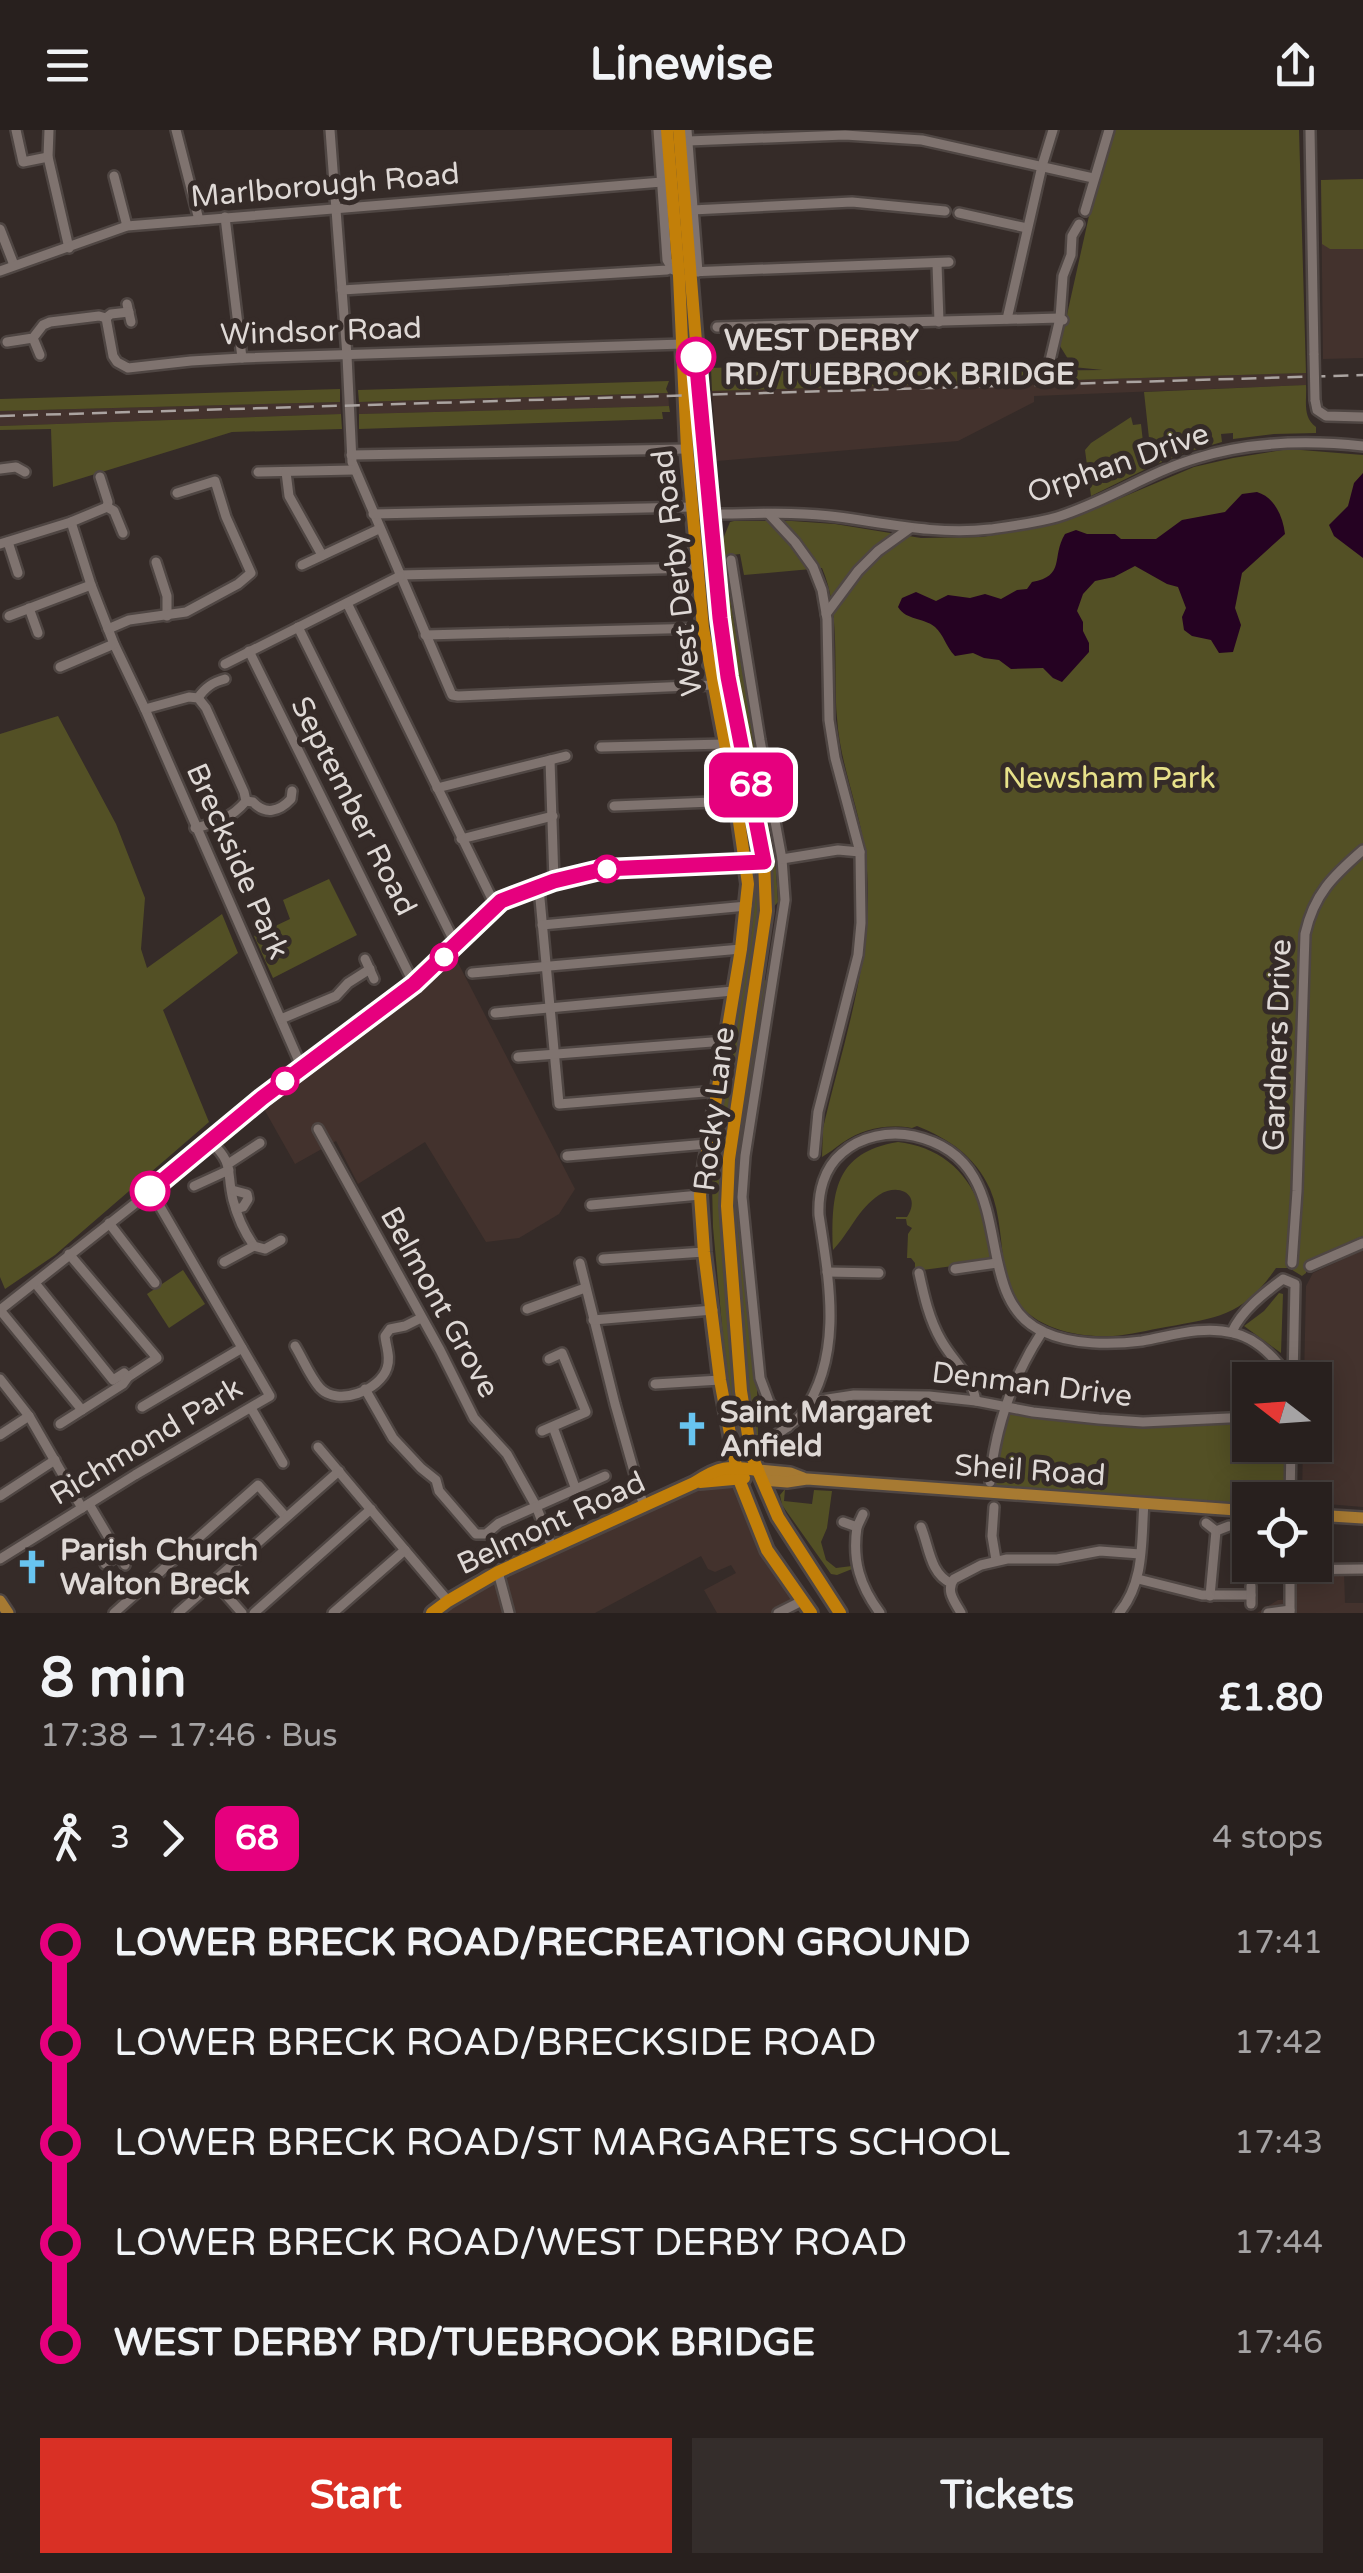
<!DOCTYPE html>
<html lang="en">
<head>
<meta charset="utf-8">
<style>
  body { margin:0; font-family:"Varela Round",sans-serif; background:#342d2b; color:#f1f3f6; height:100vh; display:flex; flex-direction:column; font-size:38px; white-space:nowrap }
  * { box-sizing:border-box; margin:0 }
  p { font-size:32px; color:#a5a3a4 }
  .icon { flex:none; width:55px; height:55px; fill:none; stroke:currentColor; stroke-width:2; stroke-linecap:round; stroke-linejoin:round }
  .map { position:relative; height:1483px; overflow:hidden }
  .panel { display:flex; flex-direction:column; background:#28201e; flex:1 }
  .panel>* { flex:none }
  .badge { padding:0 20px; border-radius:15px; font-size:35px; line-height:65px }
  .needle { width:65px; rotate:287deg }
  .controls { position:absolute; left:1232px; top:1232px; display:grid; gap:20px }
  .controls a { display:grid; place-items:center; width:100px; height:100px; border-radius:0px; background:#28201e; box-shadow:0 5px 25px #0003,0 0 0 2px #443e3c; font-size:50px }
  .map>.badge { position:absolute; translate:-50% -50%; box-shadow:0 0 0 5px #fff }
  .legs { display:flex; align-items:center; gap:15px; height:110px; padding:0 40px; font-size:32px }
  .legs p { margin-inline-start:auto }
  .headline { display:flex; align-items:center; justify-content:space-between; height:170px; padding:0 40px }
  h1 { font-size:55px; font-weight:700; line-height:75px }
  .primary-button { display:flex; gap:20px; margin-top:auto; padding:20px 40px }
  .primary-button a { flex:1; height:115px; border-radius:0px; background:#d93025; color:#fff; font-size:40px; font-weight:700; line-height:115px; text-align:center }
  .primary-button a+a { background:#342d2b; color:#f1f3f6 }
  ul { padding:0 40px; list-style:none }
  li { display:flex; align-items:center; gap:35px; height:100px; font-size:38px }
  li i { display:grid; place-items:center; width:15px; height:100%; margin:0 12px; background:currentColor }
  li i::after { content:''; width:25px; height:25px; margin:-12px; border:8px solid; border-radius:50%; background:#28201e }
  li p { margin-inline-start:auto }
  li:first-child i { background:linear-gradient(#0000 50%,currentColor 0) }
  li:last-child i { background:linear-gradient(currentColor 50%,#0000 0) }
  header { display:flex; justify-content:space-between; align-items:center; height:130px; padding:0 40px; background:#28201e; font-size:45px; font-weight:700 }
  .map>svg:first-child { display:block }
  .built { fill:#43322d }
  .green { fill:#535025 }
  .water { fill:#250222 }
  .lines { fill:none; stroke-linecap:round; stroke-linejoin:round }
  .minor-casing { stroke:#4f4643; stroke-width:14 }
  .major-casing { stroke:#4f4643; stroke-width:16 }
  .highway-casing { stroke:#4f4643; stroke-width:18 }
  .minor { stroke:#7f736f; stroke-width:9 }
  .major { stroke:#a77a32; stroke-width:11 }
  .highway { stroke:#c27f09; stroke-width:12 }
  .rail { stroke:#aba4a1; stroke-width:2.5; stroke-dasharray:15 8; stroke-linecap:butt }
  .minor-bridge-casing { stroke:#4f4643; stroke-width:14; stroke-linecap:butt }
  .minor-bridge { stroke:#7f736f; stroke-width:9 }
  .line-1-casing { stroke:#fff; stroke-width:22 }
  .line-1 { stroke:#e6007e; stroke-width:15 }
  .stop-1-dot { fill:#fff; stroke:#e6007e; stroke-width:5 }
  .labels { text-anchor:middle; stroke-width:10; stroke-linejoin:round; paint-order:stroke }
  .street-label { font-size:30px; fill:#dfd9d6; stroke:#352b28 }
  .stop-label { font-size:30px; font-weight:bold; fill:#dfd9d6; stroke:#352b28; text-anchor:start }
  .park-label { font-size:30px; fill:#e7e18a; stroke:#352b28 }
  .poi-label { font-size:30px; font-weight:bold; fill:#dfd9d6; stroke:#352b28; text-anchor:start }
</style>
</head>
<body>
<header><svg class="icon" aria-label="menu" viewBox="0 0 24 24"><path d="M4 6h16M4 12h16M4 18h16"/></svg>Linewise<svg class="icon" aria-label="share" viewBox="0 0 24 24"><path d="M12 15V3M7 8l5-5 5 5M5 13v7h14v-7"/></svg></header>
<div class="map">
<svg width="1363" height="1483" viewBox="0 0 1363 1483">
  <rect width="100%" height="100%" fill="#352b28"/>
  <g class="built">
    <path d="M1363 49V228L1323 229 1321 50Z"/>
    <path d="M1306 243V255L1034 266V272L958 311 717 331 712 261Z"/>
    <path d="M668 263 669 276 359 284V272Z"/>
    <path d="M340 272 341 284 0 296V281Z"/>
    <path d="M455 827 575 1059 559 1084 519 1108 486 1112 425 1012 358 1054 336 1011 295 1034 264 979Z"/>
    <path d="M1363 1120V1377L1315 1373V1370H1304L1302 1365 1303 1315H1315V1250H1304L1306 1156 1313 1143Z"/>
    <path d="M738 1347 744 1365 804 1474 787 1483H717L704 1460 736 1443 731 1435 715 1442 708 1439 701 1426 595 1483H432L448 1471 694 1353Z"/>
    <path d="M1344 1442 1345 1473H1363V1483H1257L1278 1470 1296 1469 1297 1444Z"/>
  </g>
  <g class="green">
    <path d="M1113 0H1299L1306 243 712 261 711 238 926 230V242L1103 240 1073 237 1060 216 1095 59Z"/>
    <path d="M1363 49V119H1330L1322 114 1321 50Z"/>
    <path d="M669 251 666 259 668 263 359 272 358 260Z"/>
    <path d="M1306 255C1307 271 1302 287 1316 297V303L1274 304 1233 309V303L1221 304 1222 312 1187 322 1152 336 1144 262Z"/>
    <path d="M340 259V272L0 281V269Z"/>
    <path d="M669 276 670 282H662L663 289 359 299V284Z"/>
    <path d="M341 284 342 299 232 302 53 357 51 299 0 300V296Z"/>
    <path d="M1131 287 1133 295 1141 294 1146 339 1091 366 1085 320 1091 313Z"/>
    <path d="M1289 319 1363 325V1106L1306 1131V1143L1302 1146 1289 1138H1276C1243 1186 1219 1187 1166 1197 1148 1200 1130 1205 1113 1206 1072 1208 1018 1195 1007 1150 1000 1120 1002 1087 990 1059 975 1026 949 1009 917 996L912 998C886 994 864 998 842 1013 835 1018 829 1023 822 1027L823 998C844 908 878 815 865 722 859 677 840 634 837 588 833 540 841 482 822 438L744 445 740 424 725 426 723 409 730 392 734 391H792L835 394 921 408 982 407 1056 394 1071 389 1194 337 1233 328Z"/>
    <path d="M720 409 723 445 728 456 776 740 778 772 770 781V737L766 699 744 604 715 410Z"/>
    <path d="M699 415H707L744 661 741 662 715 536Z"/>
    <path d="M58 586 116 694 145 768 141 819 147 838 222 784 238 823 163 880 209 992 55 1125 5 1159 0 1147V604Z"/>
    <path d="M329 749 357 805 273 848 254 806 290 789 283 770Z"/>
    <path d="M754 756H758L757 783 759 784 758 797 756 799 758 800 724 1036 740 1293 731 1295 713 1097 712 1055 716 1014 752 799Z"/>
    <path d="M764 850 768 851 737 1053V1075L757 1255 758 1305H755L745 1228 732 1088 733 1034 756 873Z"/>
    <path d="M898 1012C936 1016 967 1039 980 1077 985 1094 987 1113 991 1131L915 1141V1133L911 1128H907L908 1104 912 1098 907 1095 906 1089H896V1087H907C922 1065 899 1052 879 1065 858 1079 850 1102 833 1120 831 1064 834 1022 898 1012Z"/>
    <path d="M183 1140 205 1174 169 1198 147 1164Z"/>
    <path d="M1279 1163 1283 1164 1281 1223 1244 1196 1264 1181Z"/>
    <path d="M1005 1277 1099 1289 1250 1287V1315H1291L1290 1370H1250V1381L988 1362 993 1318Z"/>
    <path d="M785 1359 784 1371 812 1374 814 1360 832 1361 827 1398 821 1412 826 1430 836 1438 852 1436V1439L837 1445 831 1444 782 1375 780 1365Z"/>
  </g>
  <g class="water">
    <path d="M1363 343V428L1334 406 1329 395 1348 376 1354 353Z"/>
    <path d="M1257 362C1274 367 1283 386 1285 404L1242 443 1235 478 1241 495 1233 522 1219 523 1211 510 1192 506 1184 500 1182 487 1186 478 1178 457 1167 454 1135 436 1114 447 1095 451 1083 464 1077 481 1083 492V501L1089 513V522L1062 552 1053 548 1043 538 1011 539 999 530 984 528 973 523 955 526C946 517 944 505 935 497 923 487 907 491 898 477L902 468 916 462 936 471 948 465 970 468 985 464 1001 469 1017 460 1027 459 1032 452C1066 446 1051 427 1065 404L1076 400 1087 404H1115L1121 409H1156L1182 390 1225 382 1242 364Z"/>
  </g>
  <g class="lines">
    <g class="minor-casing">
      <g id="minor">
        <path d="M16 0 23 32 48 27"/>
        <path d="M49 0 48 27 69 118"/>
        <path d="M176 0 199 90"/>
        <path d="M330 0 347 226 352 332 452 565 458 566 713 555"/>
        <path d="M658 0 667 130 673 140"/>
        <path d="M687 0 698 142"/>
        <path d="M1310 0 1314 225"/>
        <path d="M688 11 845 5 922 10 1093 48"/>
        <path d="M114 46 127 96"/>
        <path d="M692 80 852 72 945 81"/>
        <path d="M1085 81 1109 0"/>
        <path d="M959 83 1027 98"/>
        <path d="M225 87 242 228"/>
        <path d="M0 99 14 135"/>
        <path d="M937 134 939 192"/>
        <path d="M0 141 127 96 662 52"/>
        <path d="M689 142 949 132"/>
        <path d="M342 160 667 140 671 138"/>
        <path d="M127 174 131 192"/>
        <path d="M106 188 111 184 129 182"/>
        <path d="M1007 189 1042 36 1053 0"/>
        <path d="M1063 190 1060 188 1063 146 1071 125 1072 106 1079 94"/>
        <path d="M717 197 1060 188 1048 239"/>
        <path d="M33 208 40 225"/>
        <path d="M7 212 33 208 43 195 50 192 99 186 106 188 113 226 117 232 128 238 191 231 242 228 683 214"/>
        <path d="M1315 270 1317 280 1326 286 1363 287"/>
        <path d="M351 325 687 319"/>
        <path d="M0 339 16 337 25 342"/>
        <path d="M258 342 354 340"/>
        <path d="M286 342 289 366 322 425"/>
        <path d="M100 347 108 372 107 377 114 381 123 403"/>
        <path d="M373 384 691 377"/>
        <path d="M710 384C753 384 797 381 839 387 890 394 939 405 990 399 1012 396 1036 393 1057 387 1106 372 1149 342 1197 328 1252 311 1307 310 1363 316"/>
        <path d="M769 384 795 412 813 437 822 460 827 489 829 590 835 628 860 722 861 793 858 825 818 982 814 1024"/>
        <path d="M71 392 91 455 114 514 145 579 302 938"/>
        <path d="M8 412 18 443"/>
        <path d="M0 414 71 392 107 377"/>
        <path d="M731 430 760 610 782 729 785 770 745 1026 742 1067 760 1248 769 1272 788 1297"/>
        <path d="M156 432 167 466V486"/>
        <path d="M302 435 379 399"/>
        <path d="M399 445 697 438"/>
        <path d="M347 473 495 775"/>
        <path d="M29 478 38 503"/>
        <path d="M826 484 858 441 878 421 910 398"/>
        <path d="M9 486 91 455"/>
        <path d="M298 497 456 815"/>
        <path d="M108 499 129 490 186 482 238 454 251 443 226 387 215 351 177 363"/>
        <path d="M425 505 703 498"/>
        <path d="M249 521 414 854"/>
        <path d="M225 534 400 446"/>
        <path d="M60 537 114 514"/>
        <path d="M198 568C205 557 213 552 225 549"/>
        <path d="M145 579 189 567 198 568 206 578 244 662 246 671C232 688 216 693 195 698"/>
        <path d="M601 617 725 614"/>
        <path d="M550 630 554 751"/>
        <path d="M437 658 566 626"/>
        <path d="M246 671 253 672C265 685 279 682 291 669L292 661"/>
        <path d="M614 676 736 671"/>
        <path d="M461 709 553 686"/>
        <path d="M782 729 838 720 860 722"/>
        <path d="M539 758 559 974 717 961"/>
        <path d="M542 795 747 776"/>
        <path d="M365 829 374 849"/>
        <path d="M472 843 741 819"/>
        <path d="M495 883 733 861"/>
        <path d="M281 889 336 866 348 853 370 839"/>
        <path d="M518 927 725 911"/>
        <path d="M318 999 440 1220 474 1288 507 1324 536 1376 552 1417"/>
        <path d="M210 1011C235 1034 226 1041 233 1070 237 1086 245 1103 254 1116L265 1119 281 1110"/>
        <path d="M567 1026 707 1014"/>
        <path d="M228 1034 260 1013"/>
        <path d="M194 1056 229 1040"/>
        <path d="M232 1060 247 1064 248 1069 243 1077 236 1079"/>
        <path d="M591 1075 700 1065"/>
        <path d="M109 1093 155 1153"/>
        <path d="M603 1129 704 1122"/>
        <path d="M224 1132 254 1116"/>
        <path d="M580 1133 615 1274 644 1377"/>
        <path d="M1292 1133 1297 1061 1305 804C1314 764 1333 746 1363 720"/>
        <path d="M1310 1136 1363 1113"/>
        <path d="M955 1139 997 1133"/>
        <path d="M827 1142 879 1143"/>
        <path d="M919 1143C924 1166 929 1189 941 1210 954 1233 971 1244 976 1271"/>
        <path d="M35 1153 113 1250 124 1243 128 1247 157 1228 69 1124"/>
        <path d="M527 1179 585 1158"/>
        <path d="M593 1190 713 1180"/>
        <path d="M1232 1202C1241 1181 1264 1163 1283 1149L1295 1154 1293 1250"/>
        <path d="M295 1216C303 1229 310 1247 320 1258 338 1277 380 1260 387 1238 391 1227 386 1217 385 1206L390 1199 405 1196 421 1188"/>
        <path d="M0 1249 29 1286 82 1378"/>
        <path d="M655 1254 720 1250"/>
        <path d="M365 1259 393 1308 421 1338 436 1350 439 1361 476 1404H486L499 1393 605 1346"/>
        <path d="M808 1272 854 1265 929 1266 976 1271 1033 1282 1099 1289 1143 1292 1250 1287"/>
        <path d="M142 1277 242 1218"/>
        <path d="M251 1278 283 1333"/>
        <path d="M82 1280 0 1180 151 1061 262 967 414 854 453 818 495 775 501 771 554 751 604 739 764 731"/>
        <path d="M60 1294 123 1254 128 1247"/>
        <path d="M553 1297 575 1357"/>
        <path d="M542 1301 586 1282 562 1223 549 1229"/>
        <path d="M0 1305 29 1286"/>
        <path d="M771 1308C782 1301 794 1294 802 1284 844 1226 829 1150 819 1085 818 1062 824 1038 842 1023 861 1006 889 1001 914 1006 1027 1031 964 1168 1044 1202 1072 1215 1112 1215 1142 1211 1171 1206 1203 1195 1233 1203 1257 1208 1277 1230 1290 1250"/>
        <path d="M318 1317 448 1471"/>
        <path d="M990 1352C995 1297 1012 1248 1042 1202"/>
        <path d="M0 1366 55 1330"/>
        <path d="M1290 1370 1291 1315"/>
        <path d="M89 1374 125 1435"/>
        <path d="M994 1377 992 1406 996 1430"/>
        <path d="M843 1392 857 1397 863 1384"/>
        <path d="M1206 1393 1216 1401 1229 1396"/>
        <path d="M857 1397C852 1431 860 1456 880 1483"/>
        <path d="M921 1397C929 1416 930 1444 951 1453"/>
        <path d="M0 1429 135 1345 270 1266 151 1061"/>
        <path d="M105 1434 119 1424"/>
        <path d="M1290 1436V1483"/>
        <path d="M1290 1440 1363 1439"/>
        <path d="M498 1442 509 1483"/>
        <path d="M1138 1449 1202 1465H1251"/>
        <path d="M214 1451 242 1483"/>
        <path d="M1251 1456V1474"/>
        <path d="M1210 1466 1216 1401"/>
        <path d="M114 1483 258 1355 286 1387"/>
        <path d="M178 1483 339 1341"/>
        <path d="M254 1483 371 1379"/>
        <path d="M333 1483 405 1420"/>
        <path d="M778 1483 802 1471"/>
        <path d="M961 1483C955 1472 945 1461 954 1449L981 1435 1007 1429H1057L1100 1421 1140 1424"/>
        <path d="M1119 1483C1145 1452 1141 1411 1144 1373"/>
        <path d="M1268 1483 1290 1480"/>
      </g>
    </g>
    <g class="major-casing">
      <g id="major">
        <path d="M758 1340 790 1343 803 1348"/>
        <path d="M762 1350 787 1352 807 1349 1250 1381"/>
        <path d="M1315 1385 1363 1388"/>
        <path d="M0 1471 8 1483"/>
      </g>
    </g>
    <g class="highway-casing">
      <g id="highway">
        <path d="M667 0 679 146 687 319 703 498 736 671 748 754 741 819 700 1065 704 1122 720 1250 738 1347 767 1420 811 1483"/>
        <path d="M679 0 714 436 729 547 764 731 766 781 729 1029 727 1076 741 1261 751 1324 762 1350 778 1387 840 1483"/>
        <path d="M700 1352 744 1348"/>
        <path d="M432 1483 448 1471 498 1442 694 1353C720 1336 727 1336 758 1340"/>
      </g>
    </g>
    <use href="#minor" class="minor"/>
    <use href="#major" class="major"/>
    <use href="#highway" class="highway"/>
    <path class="rail" d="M0 286 1363 245"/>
    <g class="minor-bridge-casing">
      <path id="minor-bridge" d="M1314 225 1315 270"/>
    </g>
    <use href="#minor-bridge" class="minor-bridge"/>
  </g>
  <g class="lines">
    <g class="line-1-casing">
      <path id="line-1" d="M150 1061 262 968 414 854 501 771 554 751 604 739 764 732 728 547 720 488 696 227"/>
    </g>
    <use href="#line-1" class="line-1"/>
  </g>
  <defs>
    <g id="church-bare" transform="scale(2.7)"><path d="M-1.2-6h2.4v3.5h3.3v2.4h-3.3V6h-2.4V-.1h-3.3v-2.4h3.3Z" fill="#68c4f0" stroke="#352b28" stroke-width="2.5" paint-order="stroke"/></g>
  </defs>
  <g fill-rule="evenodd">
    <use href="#church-bare" x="692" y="1299"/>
    <use href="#church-bare" x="32" y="1437"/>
  </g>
  <g class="stop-1-dot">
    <circle cx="696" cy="227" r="18"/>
    <circle cx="607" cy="739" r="12"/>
    <circle cx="444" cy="827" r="12"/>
    <circle cx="285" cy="951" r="12"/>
    <circle cx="150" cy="1061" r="18"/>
  </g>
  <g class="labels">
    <g class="street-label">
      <text transform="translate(325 55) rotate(-5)" y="10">Marlborough Road</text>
      <text transform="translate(321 201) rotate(-2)" y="10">Windsor Road</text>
      <text transform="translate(1118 333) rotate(-19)" y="10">Orphan Drive</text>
      <text transform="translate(677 443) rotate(-97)" y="10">West Derby Road</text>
      <text transform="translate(354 676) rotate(63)" y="10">September Road</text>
      <text transform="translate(238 731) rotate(66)" y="10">Breckside Park</text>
      <text transform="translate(1277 915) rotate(-88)" y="10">Gardners Drive</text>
      <text transform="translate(714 979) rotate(-83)" y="10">Rocky Lane</text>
      <text transform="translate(440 1172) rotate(61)" y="10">Belmont Grove</text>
      <text transform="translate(1032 1254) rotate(7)" y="10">Denman Drive</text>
      <text transform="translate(146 1311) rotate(-31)" y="10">Richmond Park</text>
      <text transform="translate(1030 1340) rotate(4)" y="10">Sheil Road</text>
      <text transform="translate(551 1393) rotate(-25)" y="10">Belmont Road</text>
    </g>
    <g class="stop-label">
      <text x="724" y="220">WEST DERBY<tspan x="724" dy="34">RD/TUEBROOK BRIDGE</tspan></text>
    </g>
    <g class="park-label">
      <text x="1109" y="658">Newsham Park</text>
    </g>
    <g class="poi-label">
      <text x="720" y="1292">Saint Margaret<tspan x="720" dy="34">Anfield</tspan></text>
      <text x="60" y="1430">Parish Church<tspan x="60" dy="34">Walton Breck</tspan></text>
    </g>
  </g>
</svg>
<div class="controls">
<a><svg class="needle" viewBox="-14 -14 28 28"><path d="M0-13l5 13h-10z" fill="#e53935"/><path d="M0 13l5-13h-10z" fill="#a5a3a4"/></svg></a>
<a><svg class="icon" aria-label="locate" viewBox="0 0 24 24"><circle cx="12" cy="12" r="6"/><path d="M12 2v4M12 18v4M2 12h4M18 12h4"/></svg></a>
</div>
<b class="badge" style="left:751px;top:655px;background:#e6007e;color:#fff">68</b>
</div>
<section class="panel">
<div class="headline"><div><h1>8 min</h1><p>17:38 – 17:46 · Bus</p></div><b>£1.80</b></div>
<div class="legs"><svg class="icon" aria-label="walk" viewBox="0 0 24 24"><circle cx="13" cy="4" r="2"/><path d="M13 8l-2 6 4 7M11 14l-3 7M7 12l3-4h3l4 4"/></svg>3<svg class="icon" aria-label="forward" viewBox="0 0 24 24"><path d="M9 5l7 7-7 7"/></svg><b class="badge" style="background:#e6007e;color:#fff">68</b><p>4 stops</p></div>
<ul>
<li><i style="color:#e6007e"></i><b>LOWER BRECK ROAD/RECREATION GROUND</b><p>17:41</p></li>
<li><i style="color:#e6007e"></i><span>LOWER BRECK ROAD/BRECKSIDE ROAD</span><p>17:42</p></li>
<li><i style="color:#e6007e"></i><span>LOWER BRECK ROAD/ST MARGARETS SCHOOL</span><p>17:43</p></li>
<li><i style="color:#e6007e"></i><span>LOWER BRECK ROAD/WEST DERBY ROAD</span><p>17:44</p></li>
<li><i style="color:#e6007e"></i><b>WEST DERBY RD/TUEBROOK BRIDGE</b><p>17:46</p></li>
</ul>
<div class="primary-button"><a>Start</a><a>Tickets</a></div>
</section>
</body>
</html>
